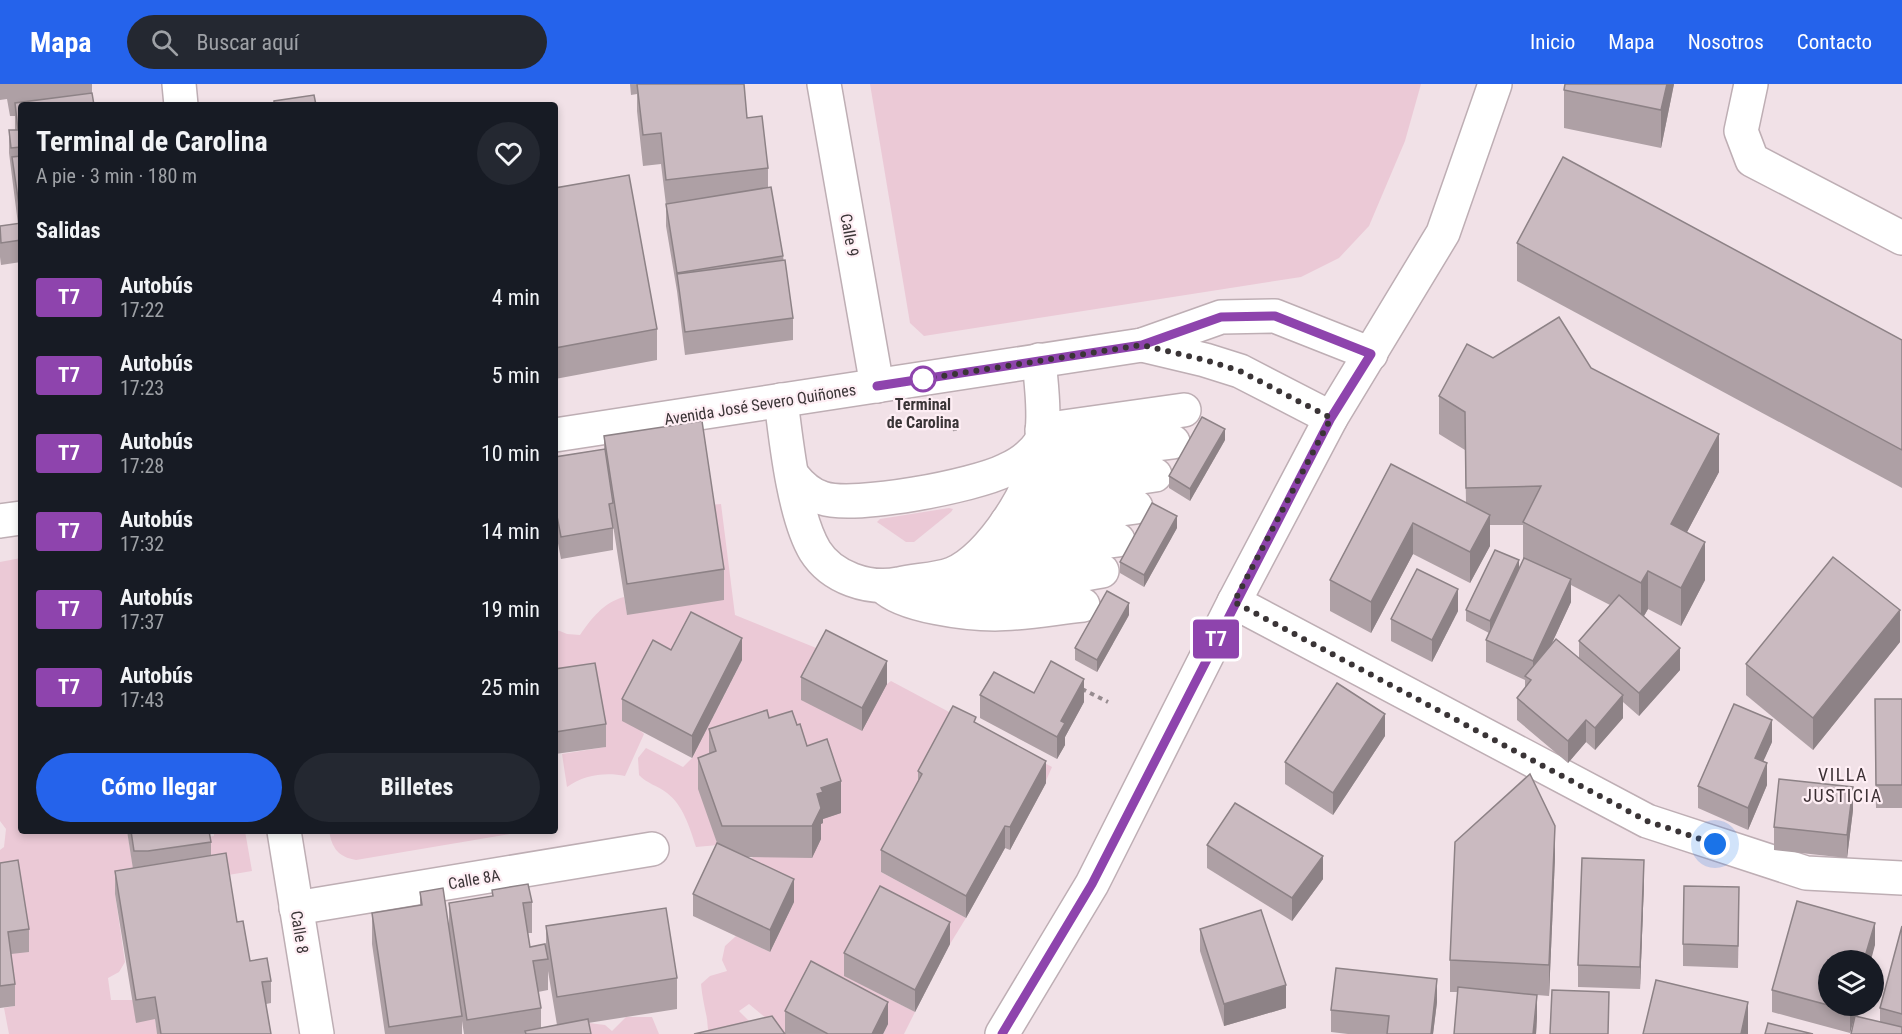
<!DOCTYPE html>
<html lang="es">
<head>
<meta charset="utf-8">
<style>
  body { margin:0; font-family:"Roboto Condensed",sans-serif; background:#242831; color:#f1f3f6; height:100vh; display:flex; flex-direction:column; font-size:22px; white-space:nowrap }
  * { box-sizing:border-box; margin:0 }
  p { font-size:20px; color:#9ea1a6 }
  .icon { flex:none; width:33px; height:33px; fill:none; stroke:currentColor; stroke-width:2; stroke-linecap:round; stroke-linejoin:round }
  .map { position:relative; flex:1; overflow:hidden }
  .side { position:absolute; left:18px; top:18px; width:540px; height:732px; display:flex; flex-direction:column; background:#171b24; border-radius:6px; box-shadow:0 3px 9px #0003 }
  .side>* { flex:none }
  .badge { padding:0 12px; border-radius:4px; font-size:21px; line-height:39px }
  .buttons { position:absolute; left:1818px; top:866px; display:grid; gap:12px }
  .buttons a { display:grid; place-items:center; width:66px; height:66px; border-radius:50%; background:#171b24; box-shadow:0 3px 9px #0003; font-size:30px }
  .you { position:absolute; width:30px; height:30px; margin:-15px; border:4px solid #fff; border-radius:50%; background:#1a73e8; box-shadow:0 0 0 9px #1a73e833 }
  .map>.badge { position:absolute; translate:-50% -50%; box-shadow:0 0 0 3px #fff }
  h2 { padding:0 18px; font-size:22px; line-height:54px }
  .round { display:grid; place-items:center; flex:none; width:63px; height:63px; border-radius:32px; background:#242831 }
  .overview { display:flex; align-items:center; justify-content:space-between; height:102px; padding:0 18px }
  h1 { font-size:28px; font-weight:700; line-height:45px }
  .button { display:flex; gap:12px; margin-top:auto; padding:12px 18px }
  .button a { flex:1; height:69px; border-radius:36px; background:#2563eb; color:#fff; font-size:24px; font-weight:700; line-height:69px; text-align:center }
  .button a+a { background:#242831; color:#f1f3f6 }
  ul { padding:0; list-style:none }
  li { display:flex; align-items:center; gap:18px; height:78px; padding:0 18px }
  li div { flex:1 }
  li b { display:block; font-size:22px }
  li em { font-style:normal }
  li .badge { min-width:66px; font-weight:700; text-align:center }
  header { display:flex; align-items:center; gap:36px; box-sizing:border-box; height:84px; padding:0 30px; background:#2563eb; color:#fff }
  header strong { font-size:28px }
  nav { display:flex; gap:33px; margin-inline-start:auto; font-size:21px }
  .search { width:420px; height:54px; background:#242831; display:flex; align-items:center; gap:15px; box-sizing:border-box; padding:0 21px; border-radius:33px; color:#9ea1a6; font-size:22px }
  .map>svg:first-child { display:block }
  .green { fill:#ebc9d6 }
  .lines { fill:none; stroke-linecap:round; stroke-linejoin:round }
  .minor-casing { stroke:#beaeb4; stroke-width:36 }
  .path { stroke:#968b8f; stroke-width:4; stroke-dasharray:4.5 4.5; stroke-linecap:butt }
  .minor { stroke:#fff; stroke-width:33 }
  .wall { fill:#aea0a5; fill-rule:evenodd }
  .shaded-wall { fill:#8d8286 }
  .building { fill:#cabac0; stroke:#8d8286; stroke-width:1.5 }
  .line-casing { stroke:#fff; stroke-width:14 }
  .line { stroke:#8e44ad; stroke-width:9 }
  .walk { stroke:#3a3436; stroke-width:6; stroke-dasharray:0 10.8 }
  .stop-dot { fill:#fff; stroke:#8e44ad; stroke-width:3 }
  .labels { text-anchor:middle; stroke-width:4.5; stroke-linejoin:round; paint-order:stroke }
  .street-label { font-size:16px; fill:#3a3436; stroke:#feeef4 }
  .stop-label { font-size:16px; font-weight:bold; fill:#3a3436; stroke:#feeef4 }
  .neighbourhood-label { font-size:18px; letter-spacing:1.5px; fill:#3c3034; stroke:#feeef4 }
</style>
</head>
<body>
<header>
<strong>Mapa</strong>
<div class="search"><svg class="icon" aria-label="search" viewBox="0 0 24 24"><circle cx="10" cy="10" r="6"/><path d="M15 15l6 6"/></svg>Buscar aquí</div>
<nav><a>Inicio</a><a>Mapa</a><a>Nosotros</a><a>Contacto</a></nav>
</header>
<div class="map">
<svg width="1902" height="950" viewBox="0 0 1902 950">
  <rect width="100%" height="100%" fill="#f1e1e7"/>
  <g class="green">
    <path d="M870 0H1421L1405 57 1369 142 1339 174 1301 193 924 252 910 239Z"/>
    <path d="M721 420 735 531 826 568 887 600 891 597 1052 683 1045 699 974 660 881 788 966 834 950 860 845 892 915 928 904 950H883L888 940 811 900 785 950 749 920 739 927 762 950H709C707 943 708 937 706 930 704 920 702 911 701 900L710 892 727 887 722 876 725 862 736 852 770 868 794 818 747 779 753 773 699 705 718 761 696 763C690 744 683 721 667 709 658 702 646 699 639 691L638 674 646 664 683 683 692 674 742 576 641 647 644 650 625 692C605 688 584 691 567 703L562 670 605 663 555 607V545L567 550 580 551C591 535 604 518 624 513L627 530 709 421Z"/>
    <path d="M949 424 953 425 951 428 914 458H906L877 438 880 435Z"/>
    <path d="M21 474V747H127L134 789 206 753 214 752V747H245L252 787 115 810 125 878 119 888 108 894 111 916H132L155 935 157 950H9L4 924 15 922 0 801V766L4 763 6 745 0 737V478Z"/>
    <path d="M329 747H528L356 776C338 773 332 764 329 747Z"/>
    <path d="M626 933H652L659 950H583L589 939 605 941 612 947Z"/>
  </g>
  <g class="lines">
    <g class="minor-casing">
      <g id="minor">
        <path d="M179 0 181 21"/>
        <path d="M824 0 877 302"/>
        <path d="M1751 0 1741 47 1752 76 1902 154"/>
        <path d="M1142 261 1205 276 1240 287 1331 334"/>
        <path d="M781 316C786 357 794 432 815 467 832 494 869 506 899 500 916 496 936 496 952 490 991 475 1035 402 1041 363 1045 333 1042 305 1039 276"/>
        <path d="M1042 346 1184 326"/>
        <path d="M555 351 1142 261 1221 233 1275 232 1371 270"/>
        <path d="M1037 375 1173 358"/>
        <path d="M793 392C801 402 809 410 822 414 854 425 974 402 1006 386 1020 380 1032 371 1041 358"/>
        <path d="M1025 406 1095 400 1155 391"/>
        <path d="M0 437 21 434"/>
        <path d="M1007 438 1070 432 1136 423"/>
        <path d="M978 474 1118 456"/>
        <path d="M930 500C984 511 1048 496 1102 487"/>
        <path d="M884 503C903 522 967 530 995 530 1024 530 1054 524 1083 521"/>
        <path d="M1234 518 1647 737 1806 789 1902 794"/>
        <path d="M284 747 317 950"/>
        <path d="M296 824 652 765"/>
        <path d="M1002 950 1092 800 1234 518 1331 334 1443 149 1495 0"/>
      </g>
    </g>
    <g class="path">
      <path d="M953 335 955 347"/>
      <path d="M1082 605 1108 618"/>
    </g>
    <use href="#minor" class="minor"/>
  </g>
  <g class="wall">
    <path d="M0 0H92V9L21 21V178L1 181 0 173V142L18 140 9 69V46H15V32H10L7 15 0 16Z"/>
    <path d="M630 0H744L747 34 768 84V103L783 172 793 234V256L685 271 677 207 666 142V121L661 80 643 82 637 27V10L631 11Z"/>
    <path d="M1674 0 1661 64 1564 44V6Z"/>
    <path d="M555 104 657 245V276L555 295Z"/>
    <path d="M1517 159 1902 256V404L1517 197Z"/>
    <path d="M1493 274 1591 284 1719 388 1687 448 1705 496 1681 542 1648 525 1644 532 1680 586 1639 632 1623 618V634L1595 666 1586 658 1568 679 1517 636V614L1525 604V596L1486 578V556L1489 549 1466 537V526L1519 486 1523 476V441H1490V462L1470 499 1413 470 1371 549 1330 527V496L1391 380 1466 419 1465 366 1439 350V312ZM1571 501 1610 521 1579 557V574L1551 561 1571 518Z"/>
    <path d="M604 352 724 485V516L627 531 613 441V466L561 475 556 449H555V373L604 365Z"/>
    <path d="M1225 356 1190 417 1169 404V392Z"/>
    <path d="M1177 444 1144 503 1120 489V478Z"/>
    <path d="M1458 527 1432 578 1391 557V535Z"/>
    <path d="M1129 531 1097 588 1075 576V564Z"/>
    <path d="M1900 558 1813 666 1746 611V580Z"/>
    <path d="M671 566 742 576 692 674 622 637V615Z"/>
    <path d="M555 585 606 640V663L555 670Z"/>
    <path d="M801 593 887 600 862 647 801 616Z"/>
    <path d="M1034 609 1084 618 1065 653V661L1057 675 980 634V611Z"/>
    <path d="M1875 615H1902V724H1876Z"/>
    <path d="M769 634 797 641 841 729 823 735V739L821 740V755L812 774 746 773 794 818 770 868 693 832V810L717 759 698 705V674L709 670V645Z"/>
    <path d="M976 639 1046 699 1010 766 1005 764 966 834 881 788V766L918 699V687Z"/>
    <path d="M1385 652 1333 731 1285 700V678Z"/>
    <path d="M1772 658 1763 677 1767 701 1748 746 1698 724V702Z"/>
    <path d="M1853 726 1847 774 1774 766V743Z"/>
    <path d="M127 747H209L211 758V772L237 838 250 877 271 897V919L266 920 271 950H157L155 935 136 939 115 810V787L133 785Z"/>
    <path d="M1207 761 1323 795 1292 837 1207 784Z"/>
    <path d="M1555 773 1549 912 1537 911V933L1536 950H1454L1458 908H1450V876Z"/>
    <path d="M0 779 29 845V868L11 870 15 900V922L0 924Z"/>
    <path d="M1644 798 1640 905 1578 903V881Z"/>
    <path d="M492 806 532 818V849H528L530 863 546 864V842L677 894V925L588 939 591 950H464L462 937V950H385L372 860V829L420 821V808L449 841V819L492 812ZM548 887 557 941 541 944V924L538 908 548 906Z"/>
    <path d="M1739 826 1738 884 1683 882V860Z"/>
    <path d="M1902 842V950L1880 938V924Z"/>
    <path d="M1200 845 1286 924 1224 942 1200 867Z"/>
    <path d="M950 860 915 928 844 892V869Z"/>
    <path d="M1875 861 1828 921H1858L1850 949 1772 928V906Z"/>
    <path d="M1437 918 1433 950H1348L1331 948V926Z"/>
    <path d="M785 927 888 940 883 950H785Z"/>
  </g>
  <g class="shaded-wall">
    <path d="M1667 0H1674L1661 64V26Z"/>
    <path d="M1225 345V356L1190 417V405Z"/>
    <path d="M1719 350V388L1671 478V440Z"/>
    <path d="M1490 431V462L1470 499V468Z"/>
    <path d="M1177 432V444L1144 503V491Z"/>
    <path d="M1413 439V470L1371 549V518Z"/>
    <path d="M1705 458V496L1681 542V504Z"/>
    <path d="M1519 476V488L1490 549V537Z"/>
    <path d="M1648 487V525L1641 537V499Z"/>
    <path d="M1571 495V518L1533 600V577Z"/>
    <path d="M1458 505V527L1432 578V556Z"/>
    <path d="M1129 519V531L1097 588V576Z"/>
    <path d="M1900 526V558L1813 666V634Z"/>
    <path d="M742 554V576L692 674V652Z"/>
    <path d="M1680 564V586L1639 632V609Z"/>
    <path d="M887 577V600L862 647V624Z"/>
    <path d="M1084 595V618L1065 653V661L1057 675V653L1061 637Z"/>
    <path d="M1623 611V634L1595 666V644Z"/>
    <path d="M1385 630V652L1333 731V709Z"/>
    <path d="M1586 636V658L1568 679V657Z"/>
    <path d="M1772 636V658L1755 696V674Z"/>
    <path d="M1046 677V699L1010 766V743Z"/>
    <path d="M1767 679V701L1748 746V724Z"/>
    <path d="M841 697V729L823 735V739L821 740V755L812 774V742L817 710 821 704Z"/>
    <path d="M1853 703V726L1847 774V751Z"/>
    <path d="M1005 742V764L966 834V812Z"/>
    <path d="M1555 742V773L1549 912V881Z"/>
    <path d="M1323 772V795L1292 837V814Z"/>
    <path d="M1644 776V798L1640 905V883Z"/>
    <path d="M794 795V818L770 868V846Z"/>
    <path d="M950 838V860L915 928V906Z"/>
    <path d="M1875 839V861L1871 876H1864Z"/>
    <path d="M1437 895V918L1433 950H1431Z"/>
    <path d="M1286 901V924L1224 942V920Z"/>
    <path d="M1537 911V933L1536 950H1533Z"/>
    <path d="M888 918V940L883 950H872Z"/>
    <path d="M1748 918V950H1741Z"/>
    <path d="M1852 921H1858L1850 949V927Z"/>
  </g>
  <g class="building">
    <path d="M637 0H744L747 34 762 32 768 84 666 96 661 49 643 51Z"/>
    <path d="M1565 0H1667L1661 26 1564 6Z"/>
    <path d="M92 9 94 21H21V63L11 64 9 46H18L15 19Z"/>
    <path d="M314 11 316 21H274V17Z"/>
    <path d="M21 72V128H20L12 73Z"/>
    <path d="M1563 73 1902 256V366L1517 159Z"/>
    <path d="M629 91 657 245 555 264V104Z"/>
    <path d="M771 103 783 172 677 189 666 120Z"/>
    <path d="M21 139V156L1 159 0 142Z"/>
    <path d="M785 176 793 234 685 248 677 190Z"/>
    <path d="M1559 233 1591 284 1719 350 1671 440 1705 458 1681 504 1648 487 1641 499 1523 438 1541 402 1466 404 1465 328 1439 312 1467 260 1493 274Z"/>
    <path d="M1202 333 1225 345 1190 405 1169 392Z"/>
    <path d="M702 337 724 485 627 500 604 352Z"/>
    <path d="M605 365 613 419 609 420 613 444 561 453 556 427H555V373Z"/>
    <path d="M1391 380 1490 431 1470 468 1413 439 1371 518 1330 496Z"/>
    <path d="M1152 419 1177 432 1144 491 1120 478Z"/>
    <path d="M1495 466 1519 476 1490 537 1466 526Z"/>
    <path d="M1833 473 1900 526 1813 634 1746 580Z"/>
    <path d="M1524 474 1571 495 1533 577 1486 556Z"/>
    <path d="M1417 485 1458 505 1432 556 1391 535Z"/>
    <path d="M1107 507 1129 519 1097 576 1075 564Z"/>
    <path d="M1619 511 1680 564 1639 609 1579 557Z"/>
    <path d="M691 528 742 554 692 652 622 615 653 556 671 566Z"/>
    <path d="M826 546 887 577 862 624 801 593Z"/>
    <path d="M1556 555 1623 611 1595 644 1586 636 1568 657 1517 614 1531 596 1525 592Z"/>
    <path d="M1051 577 1084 595 1061 637 1065 639 1057 653 980 611 994 588 1034 609Z"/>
    <path d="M595 579 606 640 555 648V585Z"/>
    <path d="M1337 599 1385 630 1333 709 1285 678Z"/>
    <path d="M1875 615H1902V701H1876Z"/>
    <path d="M1734 620 1772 636 1755 674 1767 679 1748 724 1698 702Z"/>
    <path d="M953 622 976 633 974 638 1046 677 1010 743 1005 742 966 812 881 766 922 690 918 687Z"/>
    <path d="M767 626 769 634 792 627 797 641 800 640 807 662 827 655 841 697 821 704 823 708 817 710 821 724 812 742H722L698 674 716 667 709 645Z"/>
    <path d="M1530 690 1555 742 1549 881 1450 876 1455 758Z"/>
    <path d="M1779 695 1853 703 1847 751 1774 743Z"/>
    <path d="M1235 719 1323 772 1292 814 1207 761Z"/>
    <path d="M131 747H209L211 758 148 767H134Z"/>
    <path d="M717 759 794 795 770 846 693 810Z"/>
    <path d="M226 769 237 838 243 837 250 877 267 874 271 897 262 898 271 950H161L155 913 136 916 115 787Z"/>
    <path d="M1582 774 1644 776 1640 883 1578 881Z"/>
    <path d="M18 776 29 845 8 848 15 900 0 902V779Z"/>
    <path d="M528 800 532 818 523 819 530 863 545 860 548 875 533 877 541 924 467 936 449 819 493 812 492 806Z"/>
    <path d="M880 802 950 838 915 906 844 869Z"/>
    <path d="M1684 802 1739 803 1738 862 1683 860Z"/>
    <path d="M443 804 462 932 389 943 372 829 422 821 420 808Z"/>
    <path d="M1797 817 1875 839 1864 876H1828V921L1772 906Z"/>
    <path d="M666 824 677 894 557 913 546 842Z"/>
    <path d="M1261 826 1286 901 1224 920 1200 845Z"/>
    <path d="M1902 842V930L1880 924Z"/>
    <path d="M811 877 888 918 872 950H828L785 927Z"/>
    <path d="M1336 884 1437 895 1431 950H1387L1389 932 1331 926Z"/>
    <path d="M1656 896 1748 918 1741 950H1643Z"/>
    <path d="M1458 903 1537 911 1533 950H1454Z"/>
    <path d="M1552 906 1609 908 1608 950H1550Z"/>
    <path d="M1829 921H1852L1850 927Z"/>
    <path d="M772 932 785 950H694Z"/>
    <path d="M1855 932 1902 943V950H1851Z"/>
    <path d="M588 935 591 950H526L525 947Z"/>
    <path d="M1768 939 1813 950H1765Z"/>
  </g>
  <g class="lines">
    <g class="line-casing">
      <path id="line" d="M877 302 1142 261 1221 233 1275 232 1371 270 1331 334 1299 396 1092 800 1002 950"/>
    </g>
    <use href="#line" class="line"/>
    <path class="walk" d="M923 295 1142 261 1205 276 1240 287 1331 334 1234 518 1647 737 1715 760"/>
  </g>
  <circle class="stop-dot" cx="923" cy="295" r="12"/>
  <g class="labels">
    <g class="street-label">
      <text transform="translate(850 151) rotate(80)" y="6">Calle 9</text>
      <text transform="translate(760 320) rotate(-9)" y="6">Avenida José Severo Quiñones</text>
      <text transform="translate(474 795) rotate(-10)" y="6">Calle 8A</text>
      <text transform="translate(300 848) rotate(81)" y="6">Calle 8</text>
    </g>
    <g class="stop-label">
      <text x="923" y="326">Terminal<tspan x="923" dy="18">de Carolina</tspan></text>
    </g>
    <g class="neighbourhood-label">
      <text x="1843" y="697">VILLA<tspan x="1843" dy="21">JUSTICIA</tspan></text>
    </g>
  </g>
</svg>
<div class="buttons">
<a><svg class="icon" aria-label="layers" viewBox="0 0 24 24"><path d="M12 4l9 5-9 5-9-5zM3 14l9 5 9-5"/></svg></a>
</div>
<div class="you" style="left:1715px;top:760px"></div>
<b class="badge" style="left:1216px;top:555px;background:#8e44ad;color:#fff">T7</b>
<section class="side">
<div class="overview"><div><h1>Terminal de Carolina</h1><p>A pie · 3 min · 180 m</p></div><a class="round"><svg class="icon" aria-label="heart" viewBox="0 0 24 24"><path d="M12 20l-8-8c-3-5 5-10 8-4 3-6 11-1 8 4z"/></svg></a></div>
<h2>Salidas</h2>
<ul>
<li><span class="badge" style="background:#8e44ad;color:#fff">T7</span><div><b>Autobús</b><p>17:22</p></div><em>4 min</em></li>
<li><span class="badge" style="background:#8e44ad;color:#fff">T7</span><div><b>Autobús</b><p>17:23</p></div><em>5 min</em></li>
<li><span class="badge" style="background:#8e44ad;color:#fff">T7</span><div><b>Autobús</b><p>17:28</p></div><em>10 min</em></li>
<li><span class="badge" style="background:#8e44ad;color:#fff">T7</span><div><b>Autobús</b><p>17:32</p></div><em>14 min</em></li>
<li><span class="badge" style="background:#8e44ad;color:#fff">T7</span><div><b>Autobús</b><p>17:37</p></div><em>19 min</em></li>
<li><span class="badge" style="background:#8e44ad;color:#fff">T7</span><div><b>Autobús</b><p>17:43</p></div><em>25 min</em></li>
</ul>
<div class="button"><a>Cómo llegar</a><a>Billetes</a></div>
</section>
</div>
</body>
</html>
